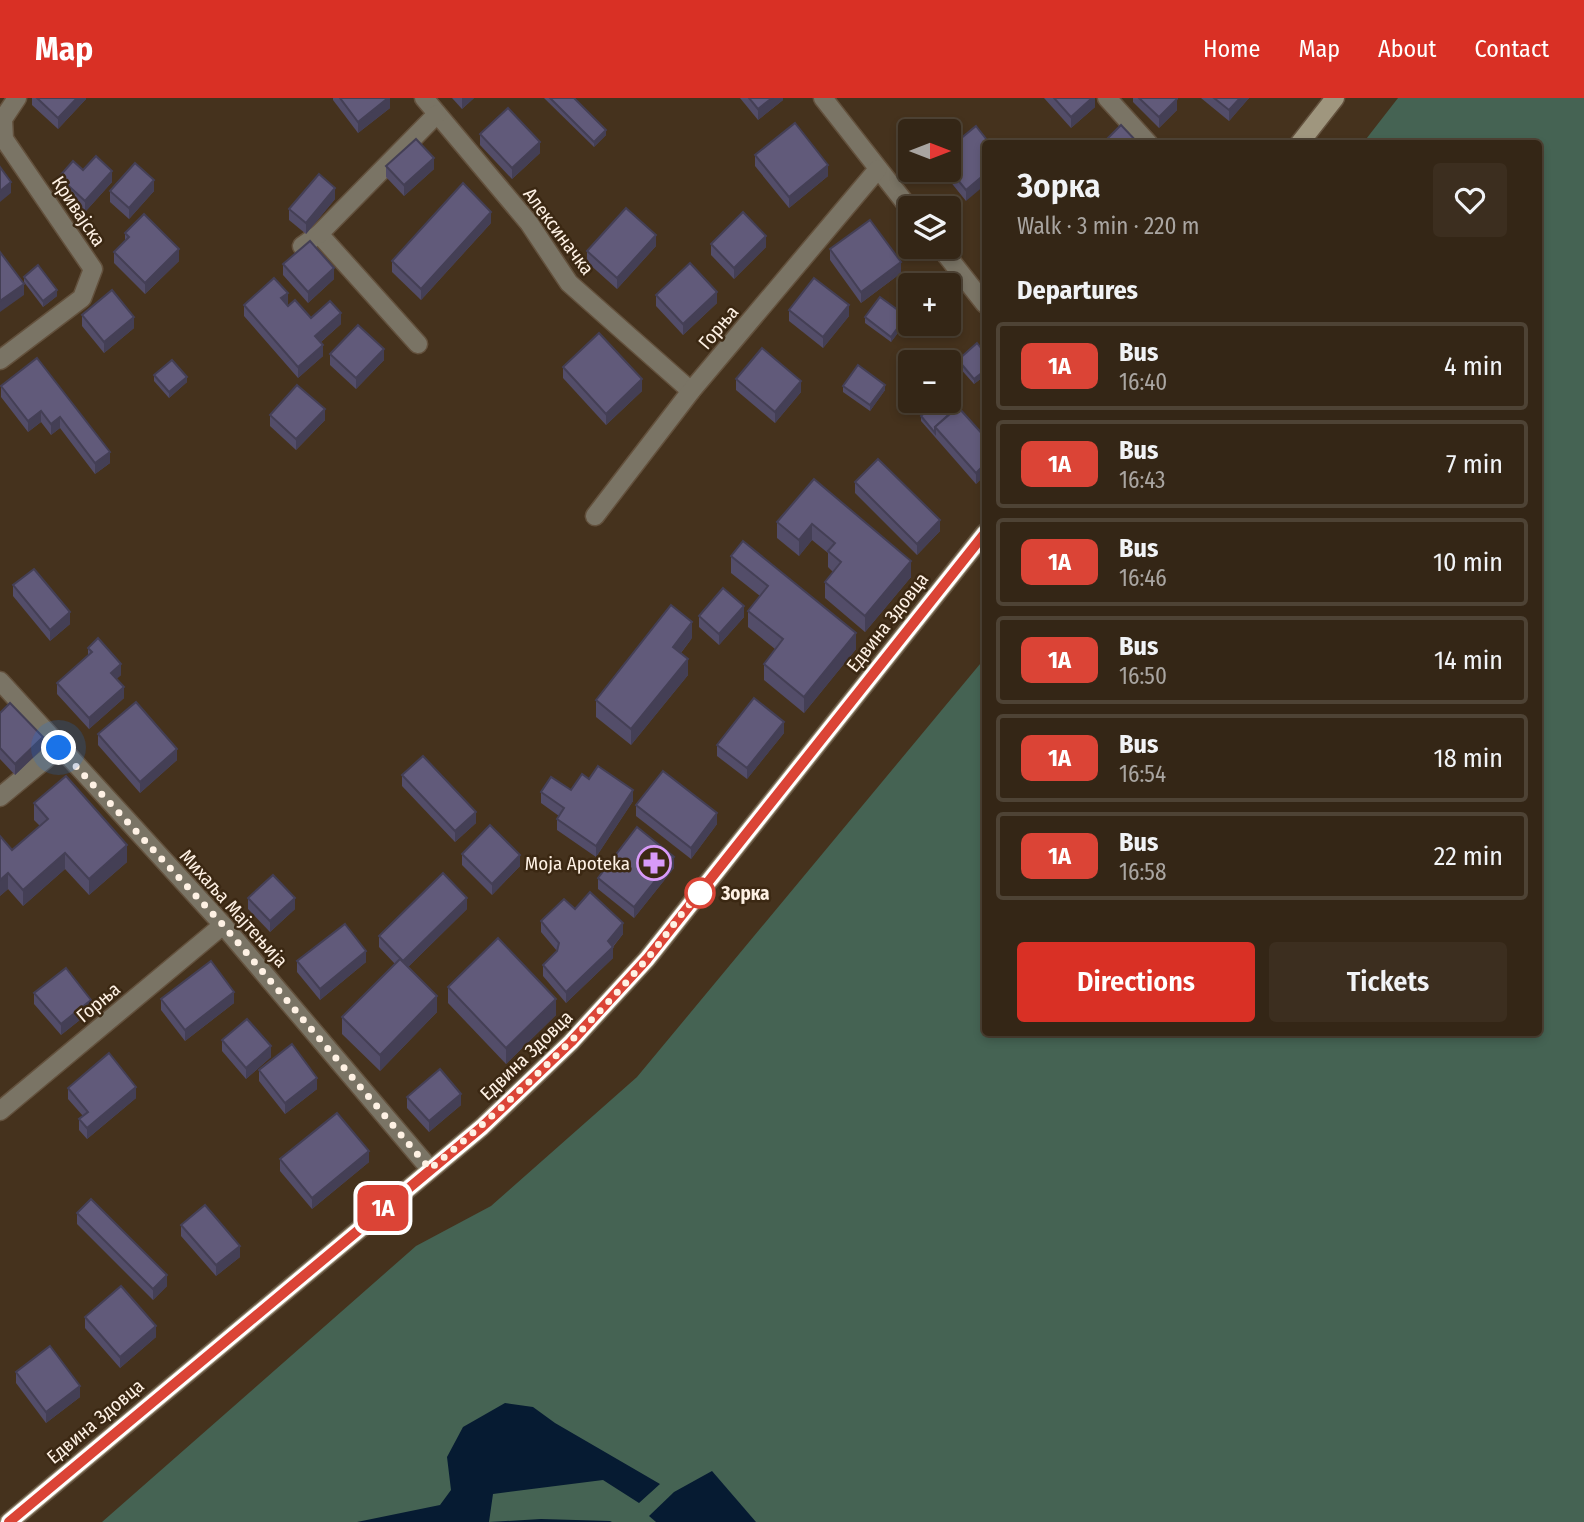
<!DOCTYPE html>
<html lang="en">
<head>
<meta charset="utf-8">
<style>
  body { margin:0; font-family:"Fira Sans Condensed",sans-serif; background:#3c2e1f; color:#f1f3f6; height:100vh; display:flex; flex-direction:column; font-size:26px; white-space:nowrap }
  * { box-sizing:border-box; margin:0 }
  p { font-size:23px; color:#a9a5a1 }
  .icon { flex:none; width:38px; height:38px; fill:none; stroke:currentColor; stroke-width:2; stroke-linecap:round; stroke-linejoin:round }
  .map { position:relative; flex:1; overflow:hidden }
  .sheet { position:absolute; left:982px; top:42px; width:560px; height:896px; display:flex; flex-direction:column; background:#342616; border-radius:7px; box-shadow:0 4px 10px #0003,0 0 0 2px #4e4335 }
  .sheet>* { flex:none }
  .badge { padding:0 14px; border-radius:10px; font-size:24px; line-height:46px }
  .needle { width:46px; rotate:90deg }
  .fabs { position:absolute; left:898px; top:21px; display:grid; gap:14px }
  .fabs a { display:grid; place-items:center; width:63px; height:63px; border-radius:7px; background:#342616; box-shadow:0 4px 10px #0003,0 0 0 2px #4e4335; font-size:35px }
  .you { position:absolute; width:35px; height:35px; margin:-18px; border:5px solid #fff; border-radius:50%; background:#1a73e8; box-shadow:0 0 0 10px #1a73e833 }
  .map>.badge { position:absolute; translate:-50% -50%; box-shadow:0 0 0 4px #fff }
  h2 { padding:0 35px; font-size:26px; line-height:63px }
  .round { display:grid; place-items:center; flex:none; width:74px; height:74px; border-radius:7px; background:#3c2e1f }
  .overview { display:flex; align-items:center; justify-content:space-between; height:119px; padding:0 35px }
  h1 { font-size:33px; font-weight:600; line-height:52px }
  .primary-button { display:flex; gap:14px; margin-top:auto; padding:14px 35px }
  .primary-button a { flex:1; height:80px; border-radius:7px; background:#d93025; color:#fff; font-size:28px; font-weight:600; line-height:80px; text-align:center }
  .primary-button a+a { background:#3c2e1f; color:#f1f3f6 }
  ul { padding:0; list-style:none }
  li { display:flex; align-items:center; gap:21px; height:88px; margin:0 14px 10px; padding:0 21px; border:4px solid #4e4335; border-radius:7px }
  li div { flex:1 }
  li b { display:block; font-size:26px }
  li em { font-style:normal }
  li .badge { min-width:77px; font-weight:700; text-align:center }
  header { display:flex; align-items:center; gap:42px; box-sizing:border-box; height:98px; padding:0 35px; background:#d93025; color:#fff }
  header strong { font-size:33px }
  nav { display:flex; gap:38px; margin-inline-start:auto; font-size:24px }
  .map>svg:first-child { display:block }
  .green { fill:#456353 }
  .water { fill:#061b32 }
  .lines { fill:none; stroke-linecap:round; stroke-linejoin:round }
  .street-casing { stroke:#63513d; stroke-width:21 }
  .secondary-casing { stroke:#63513d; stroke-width:21 }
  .street { stroke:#7a7465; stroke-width:18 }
  .secondary { stroke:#9f967e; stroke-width:18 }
  .wall { fill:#534d69 }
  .shaded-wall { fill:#443f55 }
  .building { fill:#615a7a; stroke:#443f55; stroke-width:2 }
  .line-casing { stroke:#fff; stroke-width:16 }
  .line { stroke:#db4436; stroke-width:10 }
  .walk { stroke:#fef1e4; stroke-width:7; stroke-dasharray:0 12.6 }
  .stop-dot { fill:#fff; stroke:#db4436; stroke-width:3.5 }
  .labels { text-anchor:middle; stroke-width:5; stroke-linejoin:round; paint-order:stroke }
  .street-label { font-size:19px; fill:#fef1e4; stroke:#3b2813 }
  .poi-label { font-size:19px; fill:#fef1e4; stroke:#3b2813; text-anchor:end }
  .stop-label { font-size:19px; font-weight:bold; fill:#fef1e4; stroke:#3b2813; text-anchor:start }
</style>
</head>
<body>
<header>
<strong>Map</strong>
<nav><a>Home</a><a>Map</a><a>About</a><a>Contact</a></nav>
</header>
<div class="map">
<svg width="1584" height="1424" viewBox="0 0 1584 1424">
  <rect width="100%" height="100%" fill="#45321d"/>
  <path class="green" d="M1398 0H1584V1424H102L416 1148 491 1108 637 979 985 560V934H1538V46L1363 45Z"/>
  <g class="water">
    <path d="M505 1305 533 1309 555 1325 660 1386 639 1405 603 1382 493 1396 489 1424H357L440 1407 451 1392 447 1359 463 1329Z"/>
    <path d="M712 1373 756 1424H656L649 1418 674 1394Z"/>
    <path d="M541 1421 610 1423 612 1424H489Z"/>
  </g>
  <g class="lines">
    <g class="street-casing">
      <g id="street">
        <path d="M424 0 529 125 569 185 691 293"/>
        <path d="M823 0 910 111"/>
        <path d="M1107 0 1149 46"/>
        <path d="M319 136 418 246"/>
        <path d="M302 148 319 136 437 16"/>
        <path d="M940 149 985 206"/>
        <path d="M0 262 82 200 93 171 4 41 3 21 17 0"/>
        <path d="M595 418 691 293 878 71"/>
        <path d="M0 583 223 827 430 1071"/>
        <path d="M0 699 59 650"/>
        <path d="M0 1013 223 827"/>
      </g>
    </g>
    <g class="secondary-casing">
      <g id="secondary">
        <path d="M1299 46 1335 0"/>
        <path d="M9 1424 482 1029 571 944 647 861 985 435"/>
      </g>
    </g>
    <use href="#street" class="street"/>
    <use href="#secondary" class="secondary"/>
  </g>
  <g class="wall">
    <path d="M32 0H86V1L58 31 32 7Z"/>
    <path d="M333 0H390V10L358 35 333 2Z"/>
    <path d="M452 0H474L462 11Z"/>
    <path d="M544 0H574L606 37 594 49Z"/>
    <path d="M740 0H783V2L758 22Z"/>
    <path d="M1044 0H1095V9L1071 30Z"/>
    <path d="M1133 0H1177V12L1159 30 1133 4Z"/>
    <path d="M1201 0H1249L1229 23Z"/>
    <path d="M976 28 966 103 941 72H948V51Z"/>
    <path d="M480 36 540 55 512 81 480 47Z"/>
    <path d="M755 57 828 78 789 110 755 68Z"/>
    <path d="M386 68 434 71 404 98 386 79Z"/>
    <path d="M83 72 112 84 85 114 59 90V79Z"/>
    <path d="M110 93H154L129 121 110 104Z"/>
    <path d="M335 101 306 136 289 122V111Z"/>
    <path d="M491 125 421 202 392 174V163Z"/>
    <path d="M125 135 179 163 145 196 114 165V154L125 143Z"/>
    <path d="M711 146 766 149 734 181 711 157Z"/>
    <path d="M656 148 617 191 587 164V153Z"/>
    <path d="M830 151 901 175 861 205 830 162Z"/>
    <path d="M283 166 334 181 308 205 283 177Z"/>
    <path d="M24 179 57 198 43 209 24 184Z"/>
    <path d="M656 197 717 205 683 237 656 208Z"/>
    <path d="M288 206 287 207 288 208 311 220 341 226 321 244 323 258 298 280 244 218V207Z"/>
    <path d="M789 212 849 218 823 250 789 223Z"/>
    <path d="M82 217 134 230 104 255 82 228Z"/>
    <path d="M865 219 906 224 891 244 865 225Z"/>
    <path d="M914 226H942L929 240Z"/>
    <path d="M985 255V282L983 279 974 286 958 268V262Z"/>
    <path d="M330 256 384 262 356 291 330 267Z"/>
    <path d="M37 260 110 365 95 376 60 330 51 337 41 324 28 334 1 299V288Z"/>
    <path d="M563 269 642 293 606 327 563 280Z"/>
    <path d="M154 277 187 284 169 300 154 283Z"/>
    <path d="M736 281 801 294 775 325 736 292Z"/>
    <path d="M843 288 885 292 870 313 843 294Z"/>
    <path d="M985 288V308L981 303V292Z"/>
    <path d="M955 311 985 339V377L976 386 921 323V318Z"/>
    <path d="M270 317 325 322 296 352 270 328Z"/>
    <path d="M814 381 911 479 865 534 825 500V484L833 474 828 469V455L812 442 799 458 777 440V424Z"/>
    <path d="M855 384 940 433 917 457 855 395Z"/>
    <path d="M731 458 856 551 804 615 764 582V566L775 551 748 529V513L760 498 731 475Z"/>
    <path d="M13 487 70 526 50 543 13 498Z"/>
    <path d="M699 518 744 519 719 547 699 529Z"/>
    <path d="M692 540 681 555 688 577 631 647 596 619V602Z"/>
    <path d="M88 550 121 577 116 581 124 600 89 631 57 596V585L88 558Z"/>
    <path d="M0 615 43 650 15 677 0 661Z"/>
    <path d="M784 635 747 681 717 658V647Z"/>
    <path d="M98 636 177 662 140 695 98 647Z"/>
    <path d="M402 677 476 725 455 744 402 688Z"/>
    <path d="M589 681 633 703 596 759 557 732V721L559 718 541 705V694L571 692Z"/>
    <path d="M34 705 127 764 89 797 65 771 23 808 8 791 0 798 12 752 40 728 34 722Z"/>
    <path d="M636 707 717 726 691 761 636 718Z"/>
    <path d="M462 756 520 768 492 797 462 767Z"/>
    <path d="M674 770 634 820 598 791V780Z"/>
    <path d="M248 800 295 811 270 834 248 811Z"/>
    <path d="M467 811 408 869 437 914 380 973 342 936V919L395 866 379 849V838Z"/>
    <path d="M575 811 623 836 613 849V860L566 905 543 878V867L557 853 541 834V823Z"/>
    <path d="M297 863 366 864 320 902 297 874Z"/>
    <path d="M448 889 556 917 506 966 448 905Z"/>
    <path d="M34 895 91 913 61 937 34 906Z"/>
    <path d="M161 901 234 905 185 943 161 912Z"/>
    <path d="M222 942 271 959 246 981 222 953Z"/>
    <path d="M259 972 317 991 285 1016 259 983Z"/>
    <path d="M68 990 136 1000 87 1041 79 1032V1021L83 1018 68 1001Z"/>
    <path d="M407 999 461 1007 429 1034 407 1010Z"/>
    <path d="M280 1061 369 1064 312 1111 280 1073Z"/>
    <path d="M77 1115 167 1188 153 1202 77 1126Z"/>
    <path d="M181 1127 240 1159 216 1178 181 1138Z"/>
    <path d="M85 1219 156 1239 120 1270 85 1230Z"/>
    <path d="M16 1274 80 1299 46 1325 16 1285Z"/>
  </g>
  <g class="shaded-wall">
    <path d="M77 0H86V1L58 31V20Z"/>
    <path d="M388 0H390V10L358 35V24Z"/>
    <path d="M462 0H474L462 11Z"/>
    <path d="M772 0H783V2L758 22V11Z"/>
    <path d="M1092 0H1095V9L1071 30V19Z"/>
    <path d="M1240 0H1249L1229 23V12Z"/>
    <path d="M1177 1V12L1159 30V19Z"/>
    <path d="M606 32V37L594 49V44Z"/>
    <path d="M540 44V55L512 81V70Z"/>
    <path d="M434 60V71L404 98V87Z"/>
    <path d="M828 67V78L789 110V99Z"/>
    <path d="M112 73V84L85 114V103Z"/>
    <path d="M985 76V87L966 103V92Z"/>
    <path d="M154 82V93L129 121V110Z"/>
    <path d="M11 84V95L0 104V93Z"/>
    <path d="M335 90V101L306 136V125Z"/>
    <path d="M491 114V125L421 202V191Z"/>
    <path d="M656 137V148L617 191V180Z"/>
    <path d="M766 138V149L734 181V170Z"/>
    <path d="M179 151V163L145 196V185Z"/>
    <path d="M901 164V175L861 205V194Z"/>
    <path d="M334 170V181L308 205V194Z"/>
    <path d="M24 186V197L0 214V203Z"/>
    <path d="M57 192V198L43 209V203Z"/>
    <path d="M717 194V205L683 237V226Z"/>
    <path d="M288 195V206L281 211V200Z"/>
    <path d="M849 207V218L823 250V239Z"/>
    <path d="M953 208V214L948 219V213Z"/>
    <path d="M341 215V226L315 249V238Z"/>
    <path d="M906 218V224L891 244V239Z"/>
    <path d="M134 219V230L104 255V244Z"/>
    <path d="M937 226H942L929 240V234Z"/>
    <path d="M323 247V258L298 280V269Z"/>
    <path d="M384 251V262L356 291V280Z"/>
    <path d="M983 274V279L974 286V281Z"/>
    <path d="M187 279V284L169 300V294Z"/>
    <path d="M642 281V293L606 327V316Z"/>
    <path d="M801 283V294L775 325V314Z"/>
    <path d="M885 287V292L870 313V307Z"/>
    <path d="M325 311V322L296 352V341Z"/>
    <path d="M41 313V324L28 334V323Z"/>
    <path d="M60 319V330L51 337V326Z"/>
    <path d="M110 354V365L95 376V365Z"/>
    <path d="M985 366V377L976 386V375Z"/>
    <path d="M940 422V433L917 457V446Z"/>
    <path d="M812 426V442L799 458V442Z"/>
    <path d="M911 463V479L865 534V518Z"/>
    <path d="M744 508V519L719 547V536Z"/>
    <path d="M70 514V526L50 543V532Z"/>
    <path d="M692 524V540L673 565V549Z"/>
    <path d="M856 535V551L804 615V599Z"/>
    <path d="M688 561V577L631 647V631Z"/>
    <path d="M121 566V577L111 586V575Z"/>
    <path d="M124 589V600L89 631V620Z"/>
    <path d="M784 624V635L747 681V670Z"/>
    <path d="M43 639V650L15 677V666Z"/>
    <path d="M177 651V662L140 695V684Z"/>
    <path d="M633 692V703L596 759V748Z"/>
    <path d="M476 714V725L455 744V733Z"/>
    <path d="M717 715V726L691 761V750Z"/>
    <path d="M127 747V764L89 797V781Z"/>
    <path d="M65 755V771L23 808V792Z"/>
    <path d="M520 757V768L492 797V786Z"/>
    <path d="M674 759V770L634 820V809Z"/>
    <path d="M8 775V791L0 798V782Z"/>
    <path d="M295 800V811L270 834V823Z"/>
    <path d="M467 800V811L403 874V863Z"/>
    <path d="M623 825V836L608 854 613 849V860L566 905V894Z"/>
    <path d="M366 853V864L320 902V891Z"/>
    <path d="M234 894V905L185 943V932Z"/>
    <path d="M437 898V914L380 973V957Z"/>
    <path d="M556 901V917L506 966V950Z"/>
    <path d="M91 902V913L61 937V926Z"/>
    <path d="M271 948V959L246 981V970Z"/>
    <path d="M317 980V991L285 1016V1005Z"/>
    <path d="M136 989V1000L87 1041V1030Z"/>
    <path d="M461 996V1007L429 1034V1023Z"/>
    <path d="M369 1053V1064L312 1111V1100Z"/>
    <path d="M240 1148V1159L216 1178V1167Z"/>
    <path d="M167 1177V1188L153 1202V1191Z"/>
    <path d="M156 1228V1239L120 1270V1259Z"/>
    <path d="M80 1288V1299L46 1325V1314Z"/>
  </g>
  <g class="building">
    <path d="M37 0H77L58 20Z"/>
    <path d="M340 0H388L358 24Z"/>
    <path d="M550 0H574L606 32 594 44Z"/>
    <path d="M749 0H772L758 11Z"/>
    <path d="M1054 0H1092L1071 19Z"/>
    <path d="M1139 0H1177V1L1159 19Z"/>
    <path d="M1214 0H1240L1229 12Z"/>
    <path d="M508 10 540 44 512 70 480 36Z"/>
    <path d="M795 25 828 67 789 99 755 57Z"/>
    <path d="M1121 27 1139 46H1102Z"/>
    <path d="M976 28 990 46H985V76L966 92 948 70V51Z"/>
    <path d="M416 41 434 60 404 87 386 68Z"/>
    <path d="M96 58 112 73 85 103 59 79 73 63 83 72Z"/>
    <path d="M135 65 154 82 129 110 110 93Z"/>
    <path d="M0 69 11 84 0 93Z"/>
    <path d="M319 76 335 90 306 125 289 111Z"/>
    <path d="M463 85 491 114 421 191 392 163Z"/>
    <path d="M626 110 656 137 617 180 587 153Z"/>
    <path d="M743 114 766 138 734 170 711 146Z"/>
    <path d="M144 116 179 151 145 185 114 154 129 139 125 135Z"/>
    <path d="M870 122 901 164 861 194 830 151Z"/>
    <path d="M310 143 334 170 308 194 283 166Z"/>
    <path d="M0 154 24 186 0 203Z"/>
    <path d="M690 165 717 194 683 226 656 197Z"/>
    <path d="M38 167 57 192 43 203 24 179Z"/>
    <path d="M274 180 288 195 281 200 288 208 295 202 311 220 330 203 341 215 315 238 323 247 298 269 244 207Z"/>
    <path d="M814 180 849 207 823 239 789 212Z"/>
    <path d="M112 192 134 219 104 244 82 217Z"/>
    <path d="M880 199 906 218 891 239 865 219Z"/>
    <path d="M948 204 953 208 948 213Z"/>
    <path d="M920 226H937L929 234Z"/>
    <path d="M358 227 384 251 356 280 330 256Z"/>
    <path d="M599 235 642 281 606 316 563 269Z"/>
    <path d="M977 245 985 255V277L983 274 974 281 958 262Z"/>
    <path d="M762 250 801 283 775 314 736 281Z"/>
    <path d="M37 260 110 354 95 365 60 319 51 326 41 313 28 323 1 288Z"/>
    <path d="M172 262 187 279 169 294 154 277Z"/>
    <path d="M858 267 885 287 870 307 843 288Z"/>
    <path d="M297 287 325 311 296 341 270 317Z"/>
    <path d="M985 288V297L981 292Z"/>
    <path d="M937 303H947L955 311 935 329V335L921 318Z"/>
    <path d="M958 309 985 339V366L976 375 935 329Z"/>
    <path d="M878 361 940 422 917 446 855 384Z"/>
    <path d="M814 381 911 463 865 518 825 484 841 464 828 453 835 445 812 426 799 442 777 424Z"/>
    <path d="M743 443 856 535 804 599 764 566 783 541 748 513 768 488 731 458Z"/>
    <path d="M34 471 70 514 50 532 13 487Z"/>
    <path d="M723 490 744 508 719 536 699 518Z"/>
    <path d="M671 507 692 524 673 549 688 561 631 631 596 602Z"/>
    <path d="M98 540 121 566 111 575 124 589 89 620 57 585 92 554 88 550Z"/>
    <path d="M754 600 784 624 747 670 717 647Z"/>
    <path d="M136 604 177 651 140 684 98 636Z"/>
    <path d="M10 605 43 639 15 666 0 650V615Z"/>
    <path d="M423 658 476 714 455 733 402 677Z"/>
    <path d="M598 668 633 692 596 748 557 721 564 710 541 694 551 679 571 692 582 676 589 681Z"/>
    <path d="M663 673 717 715 691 750 636 707Z"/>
    <path d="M66 678 127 747 89 781 65 755 23 792 8 775 0 782V738L12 752 48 721 34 705Z"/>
    <path d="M490 727 520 757 492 786 462 756Z"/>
    <path d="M637 729 674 759 634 809 598 780Z"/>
    <path d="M443 775 467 800 403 863 379 838Z"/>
    <path d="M273 777 295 800 270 823 248 800Z"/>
    <path d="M590 794 623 825 608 843 613 849 566 894 543 867 557 853 559 845 541 823 564 801 575 811Z"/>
    <path d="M345 826 366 853 320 891 297 863Z"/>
    <path d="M498 840 556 901 506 950 448 889Z"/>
    <path d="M400 861 437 898 380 957 342 919Z"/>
    <path d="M211 863 234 894 185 932 161 901Z"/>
    <path d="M66 870 91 902 61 926 34 895Z"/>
    <path d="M247 921 271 948 246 970 222 942Z"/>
    <path d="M292 946 317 980 285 1005 259 972Z"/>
    <path d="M109 955 136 989 87 1030 79 1021 88 1014 68 990Z"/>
    <path d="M440 971 461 996 429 1023 407 999Z"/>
    <path d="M337 1015 369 1053 312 1100 280 1061Z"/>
    <path d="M91 1101 167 1177 153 1191 77 1115Z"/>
    <path d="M205 1107 240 1148 216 1167 181 1127Z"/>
    <path d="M121 1188 156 1228 120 1259 85 1219Z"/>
    <path d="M50 1248 80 1288 46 1314 16 1274Z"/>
  </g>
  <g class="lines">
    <g class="line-casing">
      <path id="line" d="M9 1424 482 1029 571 944 647 861 985 435"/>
    </g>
    <use href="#line" class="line"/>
    <path class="walk" d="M59 650 223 827 430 1071C508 1007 580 938 646 862 665 840 680 815 700 795"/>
  </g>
  <defs>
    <g id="pharmacy-ring" transform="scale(1.75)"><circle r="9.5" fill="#3b2813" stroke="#d89af8" stroke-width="1.5"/><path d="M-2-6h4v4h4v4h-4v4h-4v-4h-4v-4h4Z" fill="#d89af8"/></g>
  </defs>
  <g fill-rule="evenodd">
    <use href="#pharmacy-ring" x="654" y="765"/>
  </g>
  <circle class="stop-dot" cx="700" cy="795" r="14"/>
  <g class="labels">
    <g class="street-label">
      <text transform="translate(79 113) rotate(56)" y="7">Кривајска</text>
      <text transform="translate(559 133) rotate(53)" y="7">Алексиначка</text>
      <text transform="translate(718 229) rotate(-50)" y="7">Горња</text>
      <text transform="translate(887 524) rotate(-52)" y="7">Едвина Здовца</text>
      <text transform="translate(234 810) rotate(48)" y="7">Михаља Мајтењија</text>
      <text transform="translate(98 904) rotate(-40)" y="7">Горња</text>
      <text transform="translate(526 957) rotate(-44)" y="7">Едвина Здовца</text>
      <text transform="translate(95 1323) rotate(-40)" y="7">Едвина Здовца</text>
    </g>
    <g class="poi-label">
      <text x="630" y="772">Moja Apoteka</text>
    </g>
    <g class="stop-label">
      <text x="721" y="802">Зорка</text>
    </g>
  </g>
</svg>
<div class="fabs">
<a><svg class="needle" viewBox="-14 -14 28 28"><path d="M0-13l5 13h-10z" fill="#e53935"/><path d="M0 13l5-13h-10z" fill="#a9a5a1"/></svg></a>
<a><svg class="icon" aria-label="layers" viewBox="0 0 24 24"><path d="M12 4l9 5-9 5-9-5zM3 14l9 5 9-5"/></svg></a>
<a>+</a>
<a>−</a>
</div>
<div class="you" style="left:59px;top:650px"></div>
<b class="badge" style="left:383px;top:1110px;background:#db4436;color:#fff">1A</b>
<section class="sheet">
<div class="overview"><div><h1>Зорка</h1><p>Walk · 3 min · 220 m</p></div><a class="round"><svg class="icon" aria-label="heart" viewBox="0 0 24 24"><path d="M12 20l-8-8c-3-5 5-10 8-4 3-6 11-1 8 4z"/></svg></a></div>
<h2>Departures</h2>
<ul>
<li><span class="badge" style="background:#db4436;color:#fff">1A</span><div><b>Bus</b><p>16:40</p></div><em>4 min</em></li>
<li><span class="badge" style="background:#db4436;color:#fff">1A</span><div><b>Bus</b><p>16:43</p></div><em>7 min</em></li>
<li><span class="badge" style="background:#db4436;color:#fff">1A</span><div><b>Bus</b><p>16:46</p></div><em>10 min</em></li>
<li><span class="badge" style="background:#db4436;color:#fff">1A</span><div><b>Bus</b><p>16:50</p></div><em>14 min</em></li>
<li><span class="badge" style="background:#db4436;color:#fff">1A</span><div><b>Bus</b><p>16:54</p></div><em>18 min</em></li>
<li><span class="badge" style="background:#db4436;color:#fff">1A</span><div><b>Bus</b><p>16:58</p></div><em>22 min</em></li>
</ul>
<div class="primary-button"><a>Directions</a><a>Tickets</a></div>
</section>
</div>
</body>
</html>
